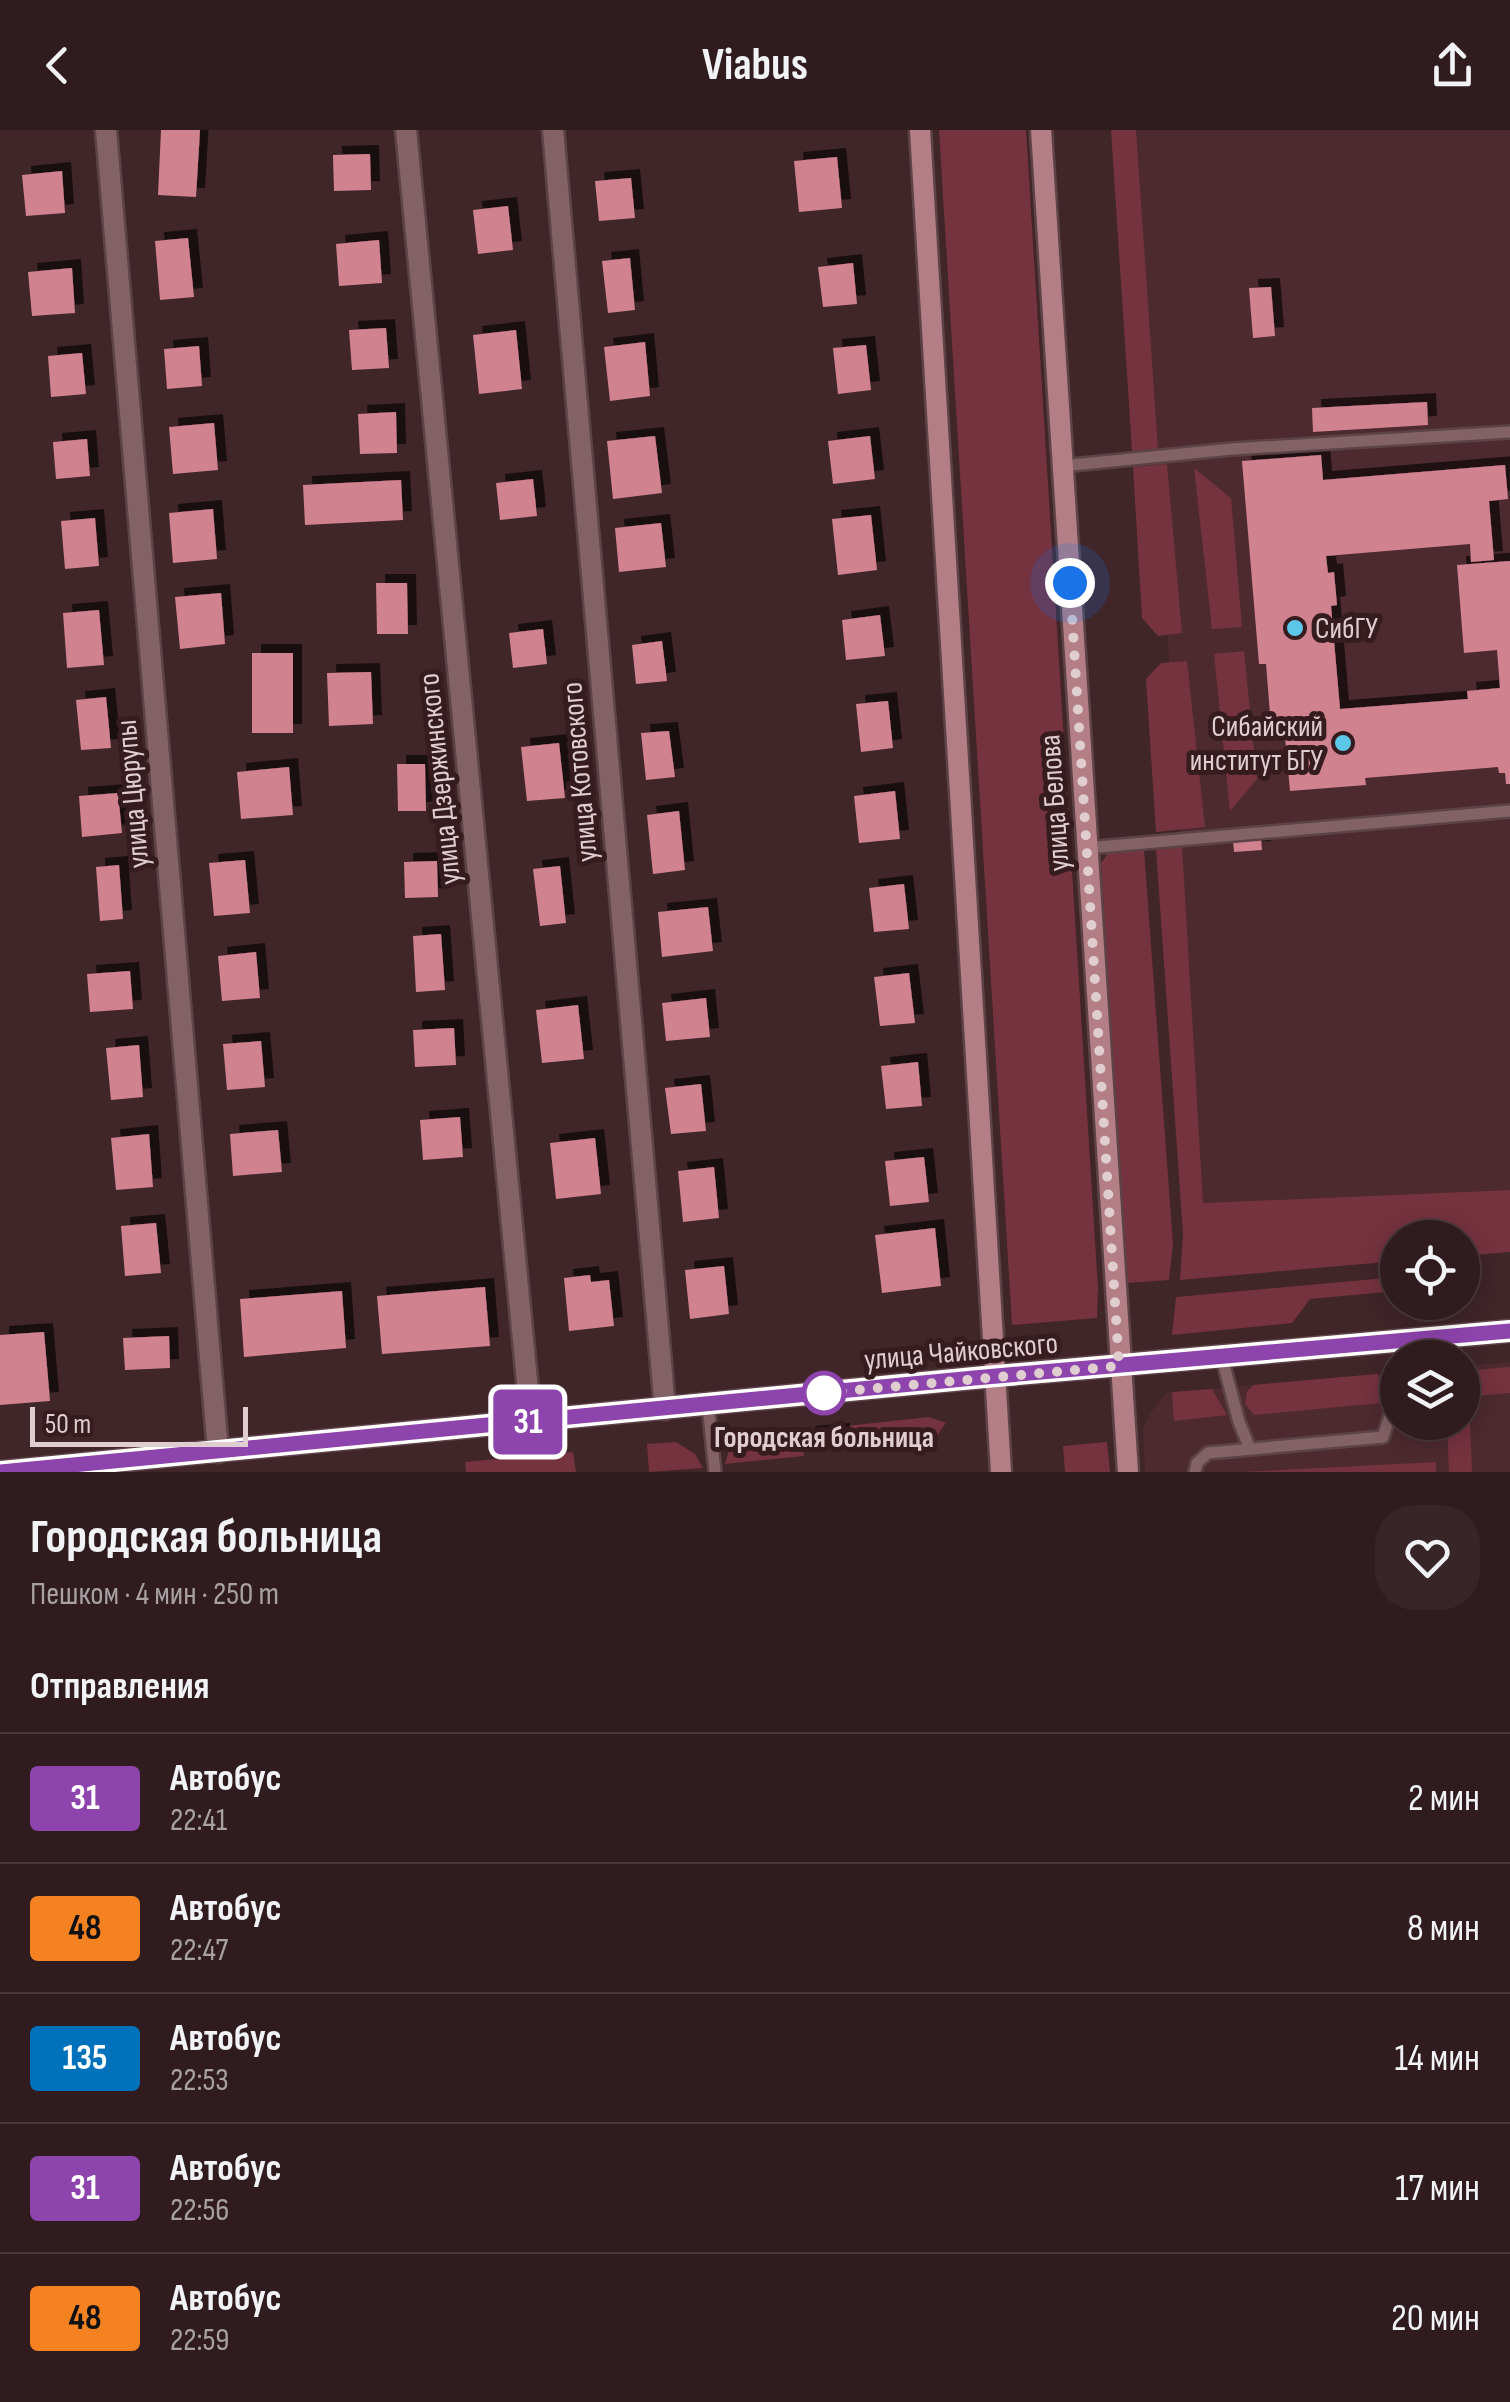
<!DOCTYPE html>
<html lang="ru">
<head>
<meta charset="utf-8">
<style>
  body { margin:0; font-family:"Sofia Sans Condensed",sans-serif; background:#382528; color:#f1f3f6; height:100vh; display:flex; flex-direction:column; font-size:38px; white-space:nowrap }
  * { box-sizing:border-box; margin:0 }
  p { font-size:32px; color:#a8a1a4 }
  .icon { flex:none; width:55px; height:55px; fill:none; stroke:currentColor; stroke-width:2; stroke-linecap:round; stroke-linejoin:round }
  .map { position:relative; height:1342px; overflow:hidden }
  .sheet { display:flex; flex-direction:column; background:#301c1f; flex:1 }
  .sheet>* { flex:none }
  .badge { padding:0 20px; border-radius:8px; font-size:35px; line-height:65px }
  .tools { position:absolute; left:1380px; top:1090px; display:grid; gap:20px }
  .tools a { display:grid; place-items:center; width:100px; height:100px; border-radius:50%; background:#301c1f; box-shadow:0 5px 25px #0003,0 0 0 2px #4b3a3d; font-size:50px }
  .scale { position:absolute; left:30px; bottom:25px; width:218px; box-sizing:border-box; padding-left:10px; border:5px solid #dfcdcf; border-top:0; font-size:28px; line-height:35px; white-space:nowrap; color:#dfcdcf; -webkit-text-stroke:8px #361b1f; paint-order:stroke }
  .you { position:absolute; width:50px; height:50px; margin:-25px; border:8px solid #fff; border-radius:50%; background:#1a73e8; box-shadow:0 0 0 15px #1a73e833 }
  .map>.badge { position:absolute; translate:-50% -50%; box-shadow:0 0 0 5px #fff }
  h2 { padding:0 30px; font-size:38px; line-height:90px }
  .round { display:grid; place-items:center; flex:none; width:105px; height:105px; border-radius:40px; background:#382528 }
  .overview { display:flex; align-items:center; justify-content:space-between; height:170px; padding:0 30px }
  h1 { font-size:48px; font-weight:700; line-height:75px }
  ul { padding:0; list-style:none }
  li { display:flex; align-items:center; gap:30px; height:130px; padding:0 30px; border-top:2px solid #4b3a3d }
  li div { flex:1 }
  li b { display:block; font-size:38px }
  li em { font-style:normal }
  li .badge { min-width:110px; font-weight:700; text-align:center }
  header { display:flex; justify-content:space-between; align-items:center; height:130px; padding:0 30px; background:#301c1f; font-size:45px; font-weight:700 }
  .map>svg:first-child { display:block }
  .built { fill:#4d2a30 }
  .green { fill:#75323f }
  .building { fill:#d0828e; filter:url(#shadow) }
  .lines { fill:none; stroke-linecap:round; stroke-linejoin:round }
  .lane-casing { stroke:#5d4347; stroke-width:16 }
  .street-casing { stroke:#5d4347; stroke-width:25 }
  .secondary-casing { stroke:#5d4347; stroke-width:25 }
  .lane { stroke:#836266; stroke-width:11 }
  .street { stroke:#836266; stroke-width:20 }
  .secondary { stroke:#b37e85; stroke-width:20 }
  .line-casing { stroke:#fff; stroke-width:22 }
  .line { stroke:#8e44ad; stroke-width:15 }
  .walk { stroke:#dfcdcf; stroke-width:10; stroke-dasharray:0 18 }
  .poi-dot { fill:#5cc7e7; stroke:#361b1f; stroke-width:4 }
  .stop-dot { fill:#fff; stroke:#8e44ad; stroke-width:5 }
  .labels { text-anchor:middle; stroke-width:10; stroke-linejoin:round; paint-order:stroke }
  .poi-label { font-size:30px; fill:#dfcdcf; stroke:#361b1f; text-anchor:start }
  .street-label { font-size:30px; fill:#dfcdcf; stroke:#361b1f }
  .stop-label { font-size:30px; font-weight:bold; fill:#dfcdcf; stroke:#361b1f }
</style>
</head>
<body>
<header><svg class="icon" aria-label="back" viewBox="0 0 24 24"><path d="M15 5l-7 7 7 7"/></svg>Viabus<svg class="icon" aria-label="share" viewBox="0 0 24 24"><path d="M12 15V3M7 8l5-5 5 5M5 13v7h14v-7"/></svg></header>
<div class="map">
<svg width="1510" height="1342" viewBox="0 0 1510 1342">
  <defs>
    <filter id="shadow"><feDropShadow dx="9" dy="-9" stdDeviation="0" flood-color="#0009"/></filter>
  </defs>
  <rect width="100%" height="100%" fill="#402529"/>
  <g class="built">
    <path d="M1136 0H1510V1060L1203 1073Z"/>
    <path d="M1510 1232V1342H1145L1143 1300 1149 1285 1166 1263 1397 1242 1398 1292H1462L1463 1236Z"/>
  </g>
  <g class="green">
    <path d="M939 0H1026L1098 1159 1097 1188 1012 1195Z"/>
    <path d="M1111 0H1136L1158 319 1132 321Z"/>
    <path d="M1167 334 1182 503 1158 506 1142 488 1133 337Z"/>
    <path d="M1194 338 1231 368 1242 497 1212 499Z"/>
    <path d="M1244 521 1257 649 1230 681 1214 524Z"/>
    <path d="M1187 531 1205 697 1156 702 1146 549 1161 533Z"/>
    <path d="M1182 716 1203 1073 1510 1060V1122L1463 1126 1462 1108H1398L1397 1131 1180 1150 1183 1104 1156 719Z"/>
    <path d="M1144 720 1173 1114 1169 1150 1127 1153 1101 733 1109 722Z"/>
    <path d="M1397 1147V1161L1310 1169 1292 1193 1172 1205 1176 1167Z"/>
    <path d="M1510 1237V1263L1463 1267V1241Z"/>
    <path d="M1377 1244 1384 1254 1381 1273 1254 1285 1245 1274 1247 1262 1253 1255Z"/>
    <path d="M1212 1259 1227 1285 1174 1291 1172 1262Z"/>
    <path d="M929 1287 946 1293 932 1312 849 1320 846 1296Z"/>
    <path d="M1470 1293 1472 1342H1449L1447 1294Z"/>
    <path d="M800 1300 804 1326 725 1334 729 1320 742 1306Z"/>
    <path d="M676 1312 695 1324 703 1338 649 1342 647 1314Z"/>
    <path d="M1107 1312 1110 1342H1065L1063 1316Z"/>
    <path d="M573 1322 576 1342H466L465 1332Z"/>
    <path d="M1436 1332V1342H1243Z"/>
  </g>
  <g class="building">
    <path d="M161 0H200L196 67 158 65Z"/>
    <path d="M370 24 371 60 334 61 333 25Z"/>
    <path d="M837 27 842 78 799 82 794 31Z"/>
    <path d="M62 41 65 83 26 86 22 45Z"/>
    <path d="M631 48 635 88 599 91 595 51Z"/>
    <path d="M508 76 513 120 478 124 473 80Z"/>
    <path d="M188 108 194 167 160 170 155 111Z"/>
    <path d="M379 110 382 153 339 156 336 114Z"/>
    <path d="M630 128 635 180 608 183 602 131Z"/>
    <path d="M853 133 857 174 823 177 818 137Z"/>
    <path d="M72 138 75 183 32 186 28 142Z"/>
    <path d="M1271 157 1275 206 1253 208 1249 158Z"/>
    <path d="M386 198 389 238 352 240 349 200Z"/>
    <path d="M516 200 522 259 479 264 473 205Z"/>
    <path d="M645 212 650 266 610 271 604 217Z"/>
    <path d="M866 215 871 260 838 264 833 218Z"/>
    <path d="M199 216 202 256 167 259 164 219Z"/>
    <path d="M82 223 86 264 51 267 48 226Z"/>
    <path d="M1427 272 1428 295 1313 302 1312 278Z"/>
    <path d="M396 282 397 323 360 324 358 284Z"/>
    <path d="M214 293 218 340 173 344 169 297Z"/>
    <path d="M655 306 662 363 613 369 607 311Z"/>
    <path d="M870 306 875 349 833 354 828 311Z"/>
    <path d="M87 309 90 346 56 349 53 312Z"/>
    <path d="M1321 325 1323 350 1505 335 1508 369 1489 371 1494 430 1471 432 1470 414 1326 426 1328 443 1334 442 1337 475 1331 476 1340 579 1468 569 1467 561 1500 558 1497 520 1464 523 1457 435 1510 431V654H1506L1505 643H1499L1498 637 1365 648 1366 655 1290 661 1285 607 1272 609 1266 534H1259L1242 331Z"/>
    <path d="M533 349 537 386 500 390 496 353Z"/>
    <path d="M401 350 403 390 305 395 303 355Z"/>
    <path d="M213 379 217 429 173 433 169 383Z"/>
    <path d="M871 385 877 440 838 445 832 389Z"/>
    <path d="M95 388 99 436 65 439 61 391Z"/>
    <path d="M661 393 666 437 619 442 615 398Z"/>
    <path d="M376 453H407L408 504H377Z"/>
    <path d="M221 463 225 514 180 519 175 467Z"/>
    <path d="M99 480 104 535 67 538 63 483Z"/>
    <path d="M880 485 885 526 846 530 842 490Z"/>
    <path d="M543 499 547 534 513 538 509 503Z"/>
    <path d="M662 511 667 551 636 554 632 515Z"/>
    <rect x="252" y="523" width="41" height="80"/>
    <path d="M371 542 373 594 329 596 327 543Z"/>
    <path d="M106 567 111 618 81 620 76 570Z"/>
    <path d="M888 571 893 618 861 622 856 574Z"/>
    <path d="M669 601 675 647 646 650 641 603Z"/>
    <path d="M559 613 565 668 527 671 521 617Z"/>
    <path d="M397 634H425L426 681H398Z"/>
    <path d="M289 637 293 685 241 689 237 642Z"/>
    <path d="M895 661 900 709 859 713 854 666Z"/>
    <path d="M118 663 122 703 82 707 79 666Z"/>
    <path d="M679 681 685 740 653 744 647 685Z"/>
    <path d="M1261 708 1262 720 1234 722 1233 711Z"/>
    <path d="M245 730 250 783 214 786 209 733Z"/>
    <path d="M437 731 438 767 405 768 404 732Z"/>
    <path d="M119 735 123 789 100 791 96 737Z"/>
    <path d="M560 736 566 793 540 796 533 739Z"/>
    <path d="M904 754 909 799 874 802 869 758Z"/>
    <path d="M708 777 713 821 662 827 658 782Z"/>
    <path d="M441 804 445 860 416 862 413 806Z"/>
    <path d="M256 822 260 868 222 871 218 826Z"/>
    <path d="M130 841 133 879 90 882 87 844Z"/>
    <path d="M909 843 915 893 880 896 874 847Z"/>
    <path d="M706 868 710 907 666 911 662 873Z"/>
    <path d="M578 875 584 929 542 933 536 880Z"/>
    <path d="M454 898 456 935 415 937 413 900Z"/>
    <path d="M261 911 265 957 227 960 223 914Z"/>
    <path d="M139 915 143 967 111 970 106 918Z"/>
    <path d="M918 932 922 976 886 979 881 936Z"/>
    <path d="M701 954 706 1001 671 1004 665 958Z"/>
    <path d="M460 987 463 1027 423 1030 420 990Z"/>
    <path d="M278 1000 282 1042 233 1046 230 1004Z"/>
    <path d="M149 1004 153 1057 116 1060 111 1008Z"/>
    <path d="M595 1008 601 1064 556 1069 550 1013Z"/>
    <path d="M924 1027 929 1072 890 1076 885 1031Z"/>
    <path d="M714 1037 719 1088 683 1092 678 1041Z"/>
    <path d="M156 1093 161 1143 125 1146 121 1096Z"/>
    <path d="M935 1098 941 1156 882 1163 875 1105Z"/>
    <path d="M724 1136 729 1184 690 1189 685 1140Z"/>
    <path d="M590 1145 591 1152 609 1150 614 1196 569 1201 564 1148Z"/>
    <path d="M485 1157 490 1216 382 1224 377 1166Z"/>
    <path d="M342 1161 346 1218 244 1227 240 1169Z"/>
    <path d="M44 1202 50 1271 0 1275V1205Z"/>
    <path d="M169 1206 170 1238 125 1240 123 1208Z"/>
    <path d="M841 1302 842 1318 808 1320 806 1305Z"/>
  </g>
  <g class="lines">
    <g class="lane-casing">
      <g id="lane">
        <path d="M1062 336 1232 319 1510 302"/>
        <path d="M1087 718 1510 681"/>
        <path d="M1222 1228 1239 1292 1250 1319"/>
        <path d="M708 1275 715 1342"/>
        <path d="M1195 1342 1197 1333 1208 1323 1383 1307 1392 1279 1398 1236"/>
      </g>
    </g>
    <g class="street-casing">
      <g id="street">
        <path d="M106 0 218 1322"/>
        <path d="M406 0 531 1292"/>
        <path d="M553 0 665 1279"/>
      </g>
    </g>
    <g class="secondary-casing">
      <g id="secondary">
        <path d="M920 0 1001 1342"/>
        <path d="M1041 0 1128 1342"/>
        <path d="M0 1342 995 1246 1510 1201"/>
      </g>
    </g>
    <use href="#lane" class="lane"/>
    <use href="#street" class="street"/>
    <use href="#secondary" class="secondary"/>
  </g>
  <g class="lines">
    <g class="line-casing">
      <path id="line" d="M0 1342 974 1248 1510 1201"/>
    </g>
    <use href="#line" class="line"/>
    <path class="walk" d="M824 1263 1119 1236 1070 453"/>
  </g>
  <g class="poi-dot">
    <circle cx="1295" cy="498" r="10"/>
    <circle cx="1343" cy="613" r="10"/>
  </g>
  <circle class="stop-dot" cx="824" cy="1263" r="20"/>
  <g class="labels">
    <g class="poi-label">
      <text x="1315" y="508">СибГУ</text>
      <text x="1323" y="606" text-anchor="end">Сибайский<tspan x="1323" dy="34">институт БГУ</tspan></text>
    </g>
    <g class="street-label">
      <text transform="translate(579 642) rotate(-95)" y="10">улица Котовского</text>
      <text transform="translate(439 649) rotate(-96)" y="10">улица Дзержинского</text>
      <text transform="translate(132 664) rotate(-95)" y="10">улица Цюрупы</text>
      <text transform="translate(1054 673) rotate(-94)" y="10">улица Белова</text>
      <text transform="translate(961 1221) rotate(-5)" y="10">улица Чайковского</text>
    </g>
    <g class="stop-label">
      <text x="824" y="1317">Городская больница</text>
    </g>
  </g>
</svg>
<div class="tools">
<a><svg class="icon" aria-label="locate" viewBox="0 0 24 24"><circle cx="12" cy="12" r="6"/><path d="M12 2v4M12 18v4M2 12h4M18 12h4"/></svg></a>
<a><svg class="icon" aria-label="layers" viewBox="0 0 24 24"><path d="M12 4l9 5-9 5-9-5zM3 14l9 5 9-5"/></svg></a>
</div>
<div class="scale">50 m</div>
<div class="you" style="left:1070px;top:453px"></div>
<b class="badge" style="left:528px;top:1292px;background:#8e44ad;color:#fff">31</b>
</div>
<section class="sheet">
<div class="overview"><div><h1>Городская больница</h1><p>Пешком · 4 мин · 250 m</p></div><a class="round"><svg class="icon" aria-label="heart" viewBox="0 0 24 24"><path d="M12 20l-8-8c-3-5 5-10 8-4 3-6 11-1 8 4z"/></svg></a></div>
<h2>Отправления</h2>
<ul>
<li><span class="badge" style="background:#8e44ad;color:#fff">31</span><div><b>Автобус</b><p>22:41</p></div><em>2 мин</em></li>
<li><span class="badge" style="background:#f58220;color:#111">48</span><div><b>Автобус</b><p>22:47</p></div><em>8 мин</em></li>
<li><span class="badge" style="background:#0072bc;color:#fff">135</span><div><b>Автобус</b><p>22:53</p></div><em>14 мин</em></li>
<li><span class="badge" style="background:#8e44ad;color:#fff">31</span><div><b>Автобус</b><p>22:56</p></div><em>17 мин</em></li>
<li><span class="badge" style="background:#f58220;color:#111">48</span><div><b>Автобус</b><p>22:59</p></div><em>20 мин</em></li>
</ul>
</section>
</body>
</html>
